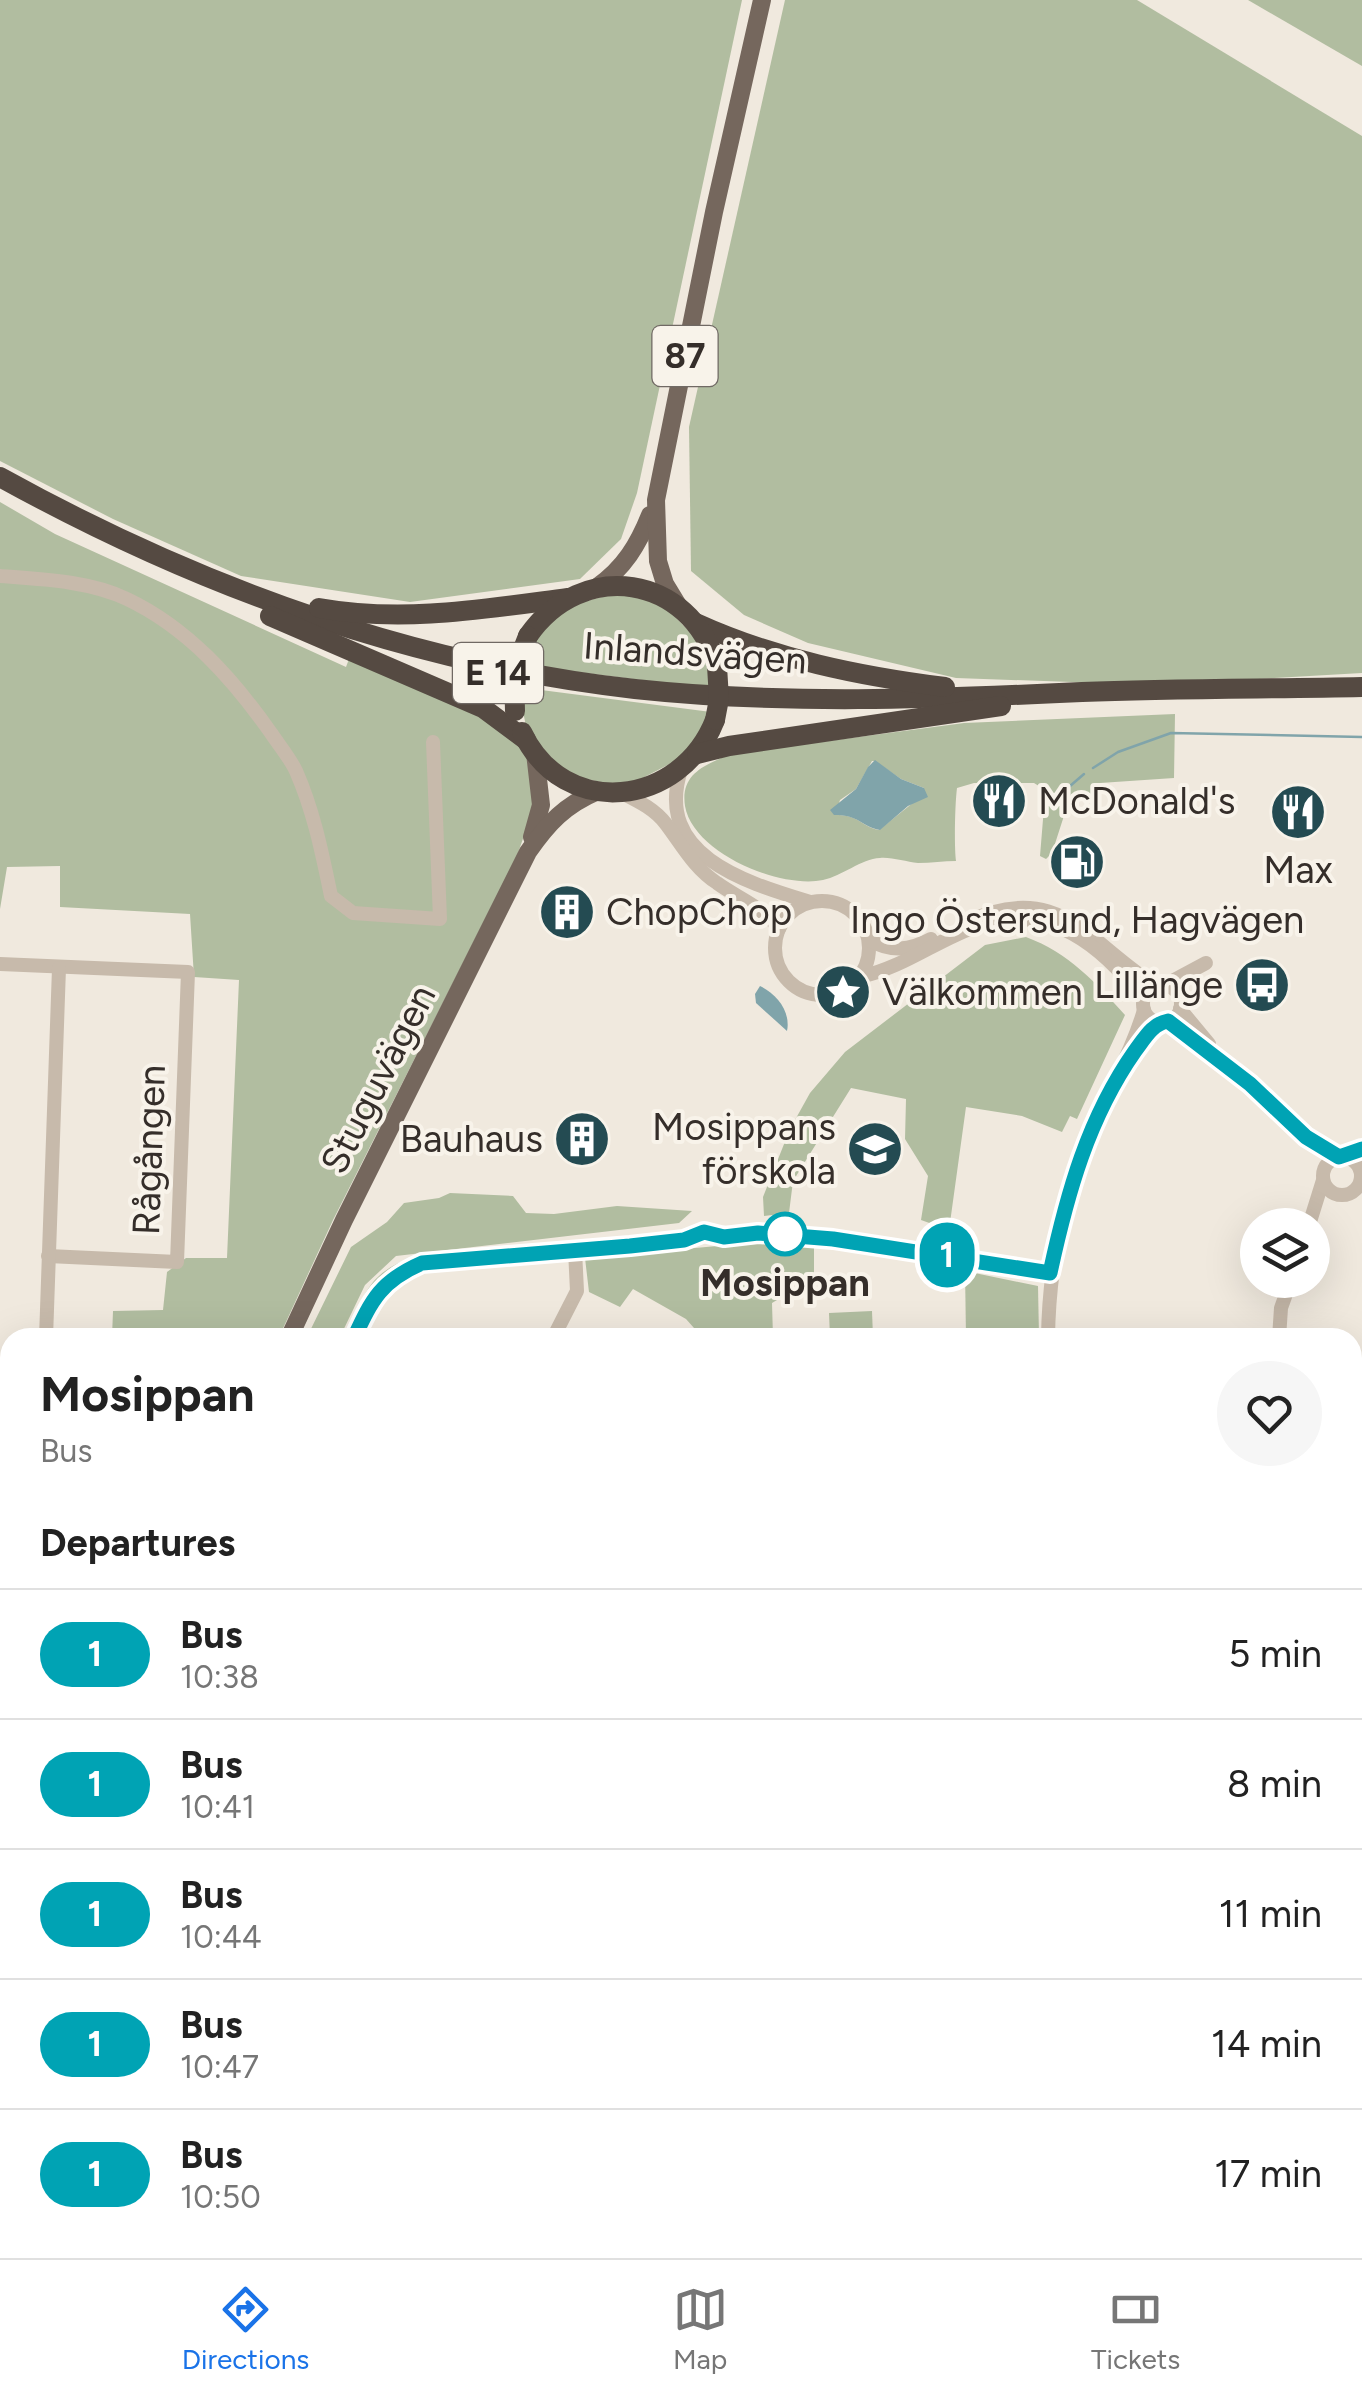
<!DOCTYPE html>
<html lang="en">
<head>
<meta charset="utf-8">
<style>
  body { margin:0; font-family:Figtree,sans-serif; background:#f6f6f6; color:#222; height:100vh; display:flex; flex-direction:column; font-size:38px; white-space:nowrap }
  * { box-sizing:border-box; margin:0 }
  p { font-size:32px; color:#767676 }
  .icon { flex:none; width:55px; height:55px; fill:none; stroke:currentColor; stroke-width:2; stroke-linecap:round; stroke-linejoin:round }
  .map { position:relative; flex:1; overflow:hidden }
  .side { position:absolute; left:0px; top:1328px; width:1362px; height:932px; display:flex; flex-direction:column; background:#fff; border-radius:30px 30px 0 0; box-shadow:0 10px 40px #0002 }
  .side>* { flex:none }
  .badge { padding:0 20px; border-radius:32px; font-size:35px; line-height:65px }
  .controls { position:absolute; left:1240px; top:1208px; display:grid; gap:20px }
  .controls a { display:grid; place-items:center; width:90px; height:90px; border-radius:50%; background:#fff; box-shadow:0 10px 40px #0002; font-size:50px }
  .map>.badge { position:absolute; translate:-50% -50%; box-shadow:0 0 0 5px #fff }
  h2 { padding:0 40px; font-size:38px; line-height:90px }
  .round { display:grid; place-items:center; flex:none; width:105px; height:105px; border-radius:52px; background:#f6f6f6 }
  .headline { display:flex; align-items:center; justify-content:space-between; height:170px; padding:0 40px }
  h1 { font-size:48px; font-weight:700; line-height:75px }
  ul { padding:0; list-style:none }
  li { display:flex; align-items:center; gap:30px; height:130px; padding:0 40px; border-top:2px solid #e0e0e0 }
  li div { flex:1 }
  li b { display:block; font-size:38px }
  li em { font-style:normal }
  li .badge { min-width:110px; font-weight:700; text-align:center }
  .dock { display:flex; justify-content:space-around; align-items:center; height:140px; border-top:2px solid #e0e0e0; background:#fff; font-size:28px; color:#767676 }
  .dock a { display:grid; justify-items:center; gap:5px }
  .dock .active { color:#1a73e8 }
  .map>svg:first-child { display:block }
  .green { fill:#b1bda0; fill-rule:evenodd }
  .water { fill:#80a4aa }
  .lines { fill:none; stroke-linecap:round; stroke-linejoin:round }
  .stream { stroke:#80a4aa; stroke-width:2.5 }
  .minor { stroke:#c7baab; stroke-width:14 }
  .major { stroke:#75675d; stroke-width:18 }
  .highway { stroke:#554a42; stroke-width:20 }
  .highway-bridge { stroke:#554a42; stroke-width:20 }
  .line-casing { stroke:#fff; stroke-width:22 }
  .line { stroke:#00a3b4; stroke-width:15 }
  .stop-dot { fill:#fff; stroke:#00a3b4; stroke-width:5 }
  .labels { text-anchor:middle; stroke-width:8; stroke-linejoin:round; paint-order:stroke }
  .shield { fill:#f8f3ea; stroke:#706964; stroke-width:2.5 }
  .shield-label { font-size:35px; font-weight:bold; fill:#352e2a }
  .street-label { font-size:38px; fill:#352e2a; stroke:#f8f3ea }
  .poi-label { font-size:38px; fill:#352e2a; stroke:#f8f3ea; text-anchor:start }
  .stop-label { font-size:38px; font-weight:bold; fill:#352e2a; stroke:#f8f3ea }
</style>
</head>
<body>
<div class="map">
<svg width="1362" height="2258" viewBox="0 0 1362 2258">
  <rect width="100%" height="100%" fill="#f0e9de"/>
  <g class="green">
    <path d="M0 0H742L637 493 621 539 580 579 410 602 241 576 113 519 0 461Z"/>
    <path d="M785 0H1137L1362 136V673L1155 685 956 678 808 643 744 615 691 571 689 427Z"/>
    <path d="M1248 0H1362V66Z"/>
    <path d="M0 502 55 534 346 667 349 659 480 710 527 751 537 798 517 856 333 1220 279 1337H112L113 1311 163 1310 167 1272 186 1258H227L239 980 194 977 190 914 60 907V866L7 867 0 909Z"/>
    <path d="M621 592 663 604 703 646 714 689 521 665 526 651 564 607Z"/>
    <path d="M518 687 711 712 691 753 625 787 567 775 527 731Z"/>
    <path d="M1175 714 1174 778 1100 783 1091 794H1071L1052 853 1046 859 1040 856 1045 795 1042 788 1034 783H974L957 788C955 803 954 845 956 861 944 861 931 863 918 863 906 862 892 857 880 858 861 859 842 876 823 880 780 889 693 853 685 806 680 773 706 765 730 754L964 723ZM872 761H875L901 779 924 788 914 802 879 830C860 826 860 815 835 815L840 800 856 789Z"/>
    <path d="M1026 937C1069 953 1095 982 1125 1015L1077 1119 1070 1116 1062 1132 1022 1116 966 1107 949 1230 921 1220 928 1176 905 1139 906 1099 851 1088 793 1181 789 1213 764 1216 763 1197 790 1129 810 1093 845 1052 985 945Z"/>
    <path d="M450 1193 513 1196 526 1213 554 1214 617 1206 692 1211 679 1223 396 1256 365 1285 340 1337H307L351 1247 387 1222 404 1203 439 1198Z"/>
    <path d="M771 1241 814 1244V1276L787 1285 777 1300 772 1303 773 1337H702L686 1319 633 1289 620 1307 589 1292 585 1258Z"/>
    <path d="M508 1247V1250L402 1265 378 1283 349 1337 345 1338C354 1318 363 1290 379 1276 412 1246 467 1250 508 1247Z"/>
    <path d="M965 1271 1038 1286 1039 1337H966Z"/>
    <path d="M872 1311 873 1337H830L829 1313Z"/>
    <path d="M0 1447 10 1453V2010L0 2003Z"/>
  </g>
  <g class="water">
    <path d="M875 760 901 779 924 788 928 797 908 806 880 830C860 826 860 815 834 815L830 810 856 789 868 767Z"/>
    <path d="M760 986C777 994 791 1012 787 1031L756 1003 755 994Z"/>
  </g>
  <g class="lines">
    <g class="stream">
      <path d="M1093 768 1118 752 1171 733 1362 737"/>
      <path d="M1048 805 1084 774"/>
    </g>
    <g class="minor">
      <path d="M0 576C41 579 90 581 127 599 188 628 233 679 271 733 279 745 290 758 296 771 314 812 322 853 331 896L353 913 440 919 433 742"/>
      <path d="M681 770C653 856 748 883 810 902"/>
      <path d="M622 793C638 801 655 809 666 824 682 845 694 868 717 883 739 899 762 906 779 929"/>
      <circle cx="822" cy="948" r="47"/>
      <path d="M964 923C1060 878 1086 942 1156 986"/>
      <path d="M869 940C891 952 909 951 931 939"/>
      <path d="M0 964 188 972 177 1262 48 1256"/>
      <path d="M860 977C905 967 938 939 980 925 1050 902 1103 947 1143 999"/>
      <path d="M1165 985 1206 963"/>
      <circle cx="1162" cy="1004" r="19"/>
      <path d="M1180 1009 1209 1044"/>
      <path d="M1169 1021 1230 1067 1306 1137 1339 1157"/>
      <circle cx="1342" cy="1176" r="19"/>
      <path d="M1309 1225 1323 1180"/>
      <path d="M814 1237 1050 1273"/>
      <path d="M46 1338 59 968"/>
      <path d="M354 1338C373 1299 381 1281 422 1263L630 1246 684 1240 705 1232"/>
      <path d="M553 1338 577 1291 575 1250"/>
      <path d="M1048 1338C1049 1261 1065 1188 1097 1118 1113 1082 1133 1048 1144 1010"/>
      <path d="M1279 1338 1281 1308 1291 1280"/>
      <path d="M0 1442 10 1448"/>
      <path d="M1352 1597 1362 1596"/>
      <path d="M1352 1871H1362"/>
      <path d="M0 2010 10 2016"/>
      <path d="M0 2197 10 2201"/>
      <path d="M205 2250 312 2258"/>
      <path d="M1050 2250V2258"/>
      <path d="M1084 2250 1092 2257 1326 2258"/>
      <path d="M64 2258V2250"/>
      <path d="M396 2258V2250"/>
      <path d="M642 2258V2250"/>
    </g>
    <g class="major">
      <path d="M597 587C624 568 638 545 650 515"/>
      <path d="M679 607 665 584 658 561 656 500 714 212 762 0"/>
      <path d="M532 837 541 805 535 753"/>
      <path d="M289 1338 344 1220 528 852C548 823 565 805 598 791"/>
      <path d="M123 2258 124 2250"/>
    </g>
    <g class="highway">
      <path d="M0 477C197 586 411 664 635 689 783 705 933 699 1082 692 1175 688 1269 689 1362 687"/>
      <path d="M319 608C403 623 484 609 568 598"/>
      <path d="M270 616 483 708 526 740"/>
      <path d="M696 623C775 659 859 676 945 687"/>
      <path d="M528 636C582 558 690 574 717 666"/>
      <path d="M522 732C564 821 681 807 715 720"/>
      <path d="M697 754 729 746 1001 706"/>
    </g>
    <g class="highway-bridge">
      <path d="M515 711 514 672 528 636"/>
      <path d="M715 720 719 699 717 666"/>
    </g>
  </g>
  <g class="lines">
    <g class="line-casing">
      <path id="line" d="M354 1338C372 1299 381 1281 422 1263L630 1246 684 1240 704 1232 724 1237 758 1233 833 1239 1050 1273C1067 1194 1088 1118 1135 1051 1145 1038 1152 1024 1168 1021L1250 1084 1306 1137 1339 1157 1362 1149"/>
    </g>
    <use href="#line" class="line"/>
  </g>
  <defs>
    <g id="restaurant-disc" transform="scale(2.875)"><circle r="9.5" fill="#244b52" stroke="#f8f3ea"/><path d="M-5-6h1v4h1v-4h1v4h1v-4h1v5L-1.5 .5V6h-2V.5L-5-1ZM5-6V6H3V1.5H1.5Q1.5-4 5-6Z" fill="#fff"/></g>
    <g id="fuel-disc" transform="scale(2.875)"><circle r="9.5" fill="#244b52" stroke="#f8f3ea"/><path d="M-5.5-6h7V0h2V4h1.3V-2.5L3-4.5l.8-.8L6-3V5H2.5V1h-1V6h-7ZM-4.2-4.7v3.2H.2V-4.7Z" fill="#fff"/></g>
    <g id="building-disc" transform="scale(2.875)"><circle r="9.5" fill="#244b52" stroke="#f8f3ea"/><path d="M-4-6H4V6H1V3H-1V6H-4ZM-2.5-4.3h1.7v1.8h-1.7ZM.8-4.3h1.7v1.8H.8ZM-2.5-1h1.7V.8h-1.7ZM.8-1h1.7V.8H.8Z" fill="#fff"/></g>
    <g id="bus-disc" transform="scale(2.875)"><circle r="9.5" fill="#244b52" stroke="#f8f3ea"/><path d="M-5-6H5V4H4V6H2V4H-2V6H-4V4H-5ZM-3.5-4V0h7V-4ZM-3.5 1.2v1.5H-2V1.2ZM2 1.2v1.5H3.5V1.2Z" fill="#fff"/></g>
    <g id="sight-disc" transform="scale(2.875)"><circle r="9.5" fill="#244b52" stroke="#f8f3ea"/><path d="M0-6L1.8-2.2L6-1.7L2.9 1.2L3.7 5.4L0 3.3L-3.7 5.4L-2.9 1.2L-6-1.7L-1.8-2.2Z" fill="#fff"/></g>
    <g id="school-disc" transform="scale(2.875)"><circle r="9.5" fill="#244b52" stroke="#f8f3ea"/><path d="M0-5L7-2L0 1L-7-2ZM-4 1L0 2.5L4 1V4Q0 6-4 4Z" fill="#fff"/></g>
  </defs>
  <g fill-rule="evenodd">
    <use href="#restaurant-disc" x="999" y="801"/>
    <use href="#restaurant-disc" x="1298" y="812"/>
    <use href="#fuel-disc" x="1077" y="862"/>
    <use href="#building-disc" x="567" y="912"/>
    <use href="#bus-disc" x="1262" y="985"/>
    <use href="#sight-disc" x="843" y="992"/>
    <use href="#building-disc" x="582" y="1139"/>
    <use href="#school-disc" x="875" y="1149"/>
  </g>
  <circle class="stop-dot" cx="785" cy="1234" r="20"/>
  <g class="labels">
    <g class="shield">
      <rect x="652.5" y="326" width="65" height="60" rx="8"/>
      <rect x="453" y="643" width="90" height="60" rx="8"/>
    </g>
    <g class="shield-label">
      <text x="685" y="368">87</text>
      <text x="498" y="685">E 14</text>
    </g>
    <g class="street-label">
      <text transform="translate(695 653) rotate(4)" y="13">Inlandsvägen</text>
      <text transform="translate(378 1079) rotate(-63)" y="13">Stuguvägen</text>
      <text transform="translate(149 1150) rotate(-88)" y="13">Rågången</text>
    </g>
    <g class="poi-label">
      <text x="1038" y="814">McDonald's</text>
      <text x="1298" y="883" text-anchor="middle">Max</text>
      <text x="606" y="925">ChopChop</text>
      <text x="1077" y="933" text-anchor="middle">Ingo Östersund, Hagvägen</text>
      <text x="1223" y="998" text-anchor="end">Lillänge</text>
      <text x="882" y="1005">Välkommen</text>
      <text x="836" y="1140" text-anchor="end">Mosippans<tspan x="836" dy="44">förskola</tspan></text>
      <text x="543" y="1152" text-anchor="end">Bauhaus</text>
    </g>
    <g class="stop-label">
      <text x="785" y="1296">Mosippan</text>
    </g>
  </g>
</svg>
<div class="controls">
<a><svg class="icon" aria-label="layers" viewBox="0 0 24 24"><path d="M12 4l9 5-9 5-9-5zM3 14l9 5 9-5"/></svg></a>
</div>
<b class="badge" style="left:947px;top:1255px;background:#00a3b4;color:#fff">1</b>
<section class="side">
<div class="headline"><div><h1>Mosippan</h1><p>Bus</p></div><a class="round"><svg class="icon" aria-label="heart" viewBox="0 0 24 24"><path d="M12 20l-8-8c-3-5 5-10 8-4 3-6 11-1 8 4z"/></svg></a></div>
<h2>Departures</h2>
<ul>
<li><span class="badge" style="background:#00a3b4;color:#fff">1</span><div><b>Bus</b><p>10:38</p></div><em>5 min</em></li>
<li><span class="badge" style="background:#00a3b4;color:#fff">1</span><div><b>Bus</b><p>10:41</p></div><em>8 min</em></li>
<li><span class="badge" style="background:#00a3b4;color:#fff">1</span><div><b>Bus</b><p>10:44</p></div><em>11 min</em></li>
<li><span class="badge" style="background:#00a3b4;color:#fff">1</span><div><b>Bus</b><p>10:47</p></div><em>14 min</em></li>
<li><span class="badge" style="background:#00a3b4;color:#fff">1</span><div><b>Bus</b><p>10:50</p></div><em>17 min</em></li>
</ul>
</section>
</div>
<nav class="dock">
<a class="active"><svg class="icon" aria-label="directions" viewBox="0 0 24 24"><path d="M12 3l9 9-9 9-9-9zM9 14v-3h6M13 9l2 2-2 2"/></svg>Directions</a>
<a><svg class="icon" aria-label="map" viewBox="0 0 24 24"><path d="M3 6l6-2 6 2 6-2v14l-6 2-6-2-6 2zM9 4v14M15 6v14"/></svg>Map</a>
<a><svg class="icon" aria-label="tickets" viewBox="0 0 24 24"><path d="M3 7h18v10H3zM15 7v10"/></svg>Tickets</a>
</nav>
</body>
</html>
